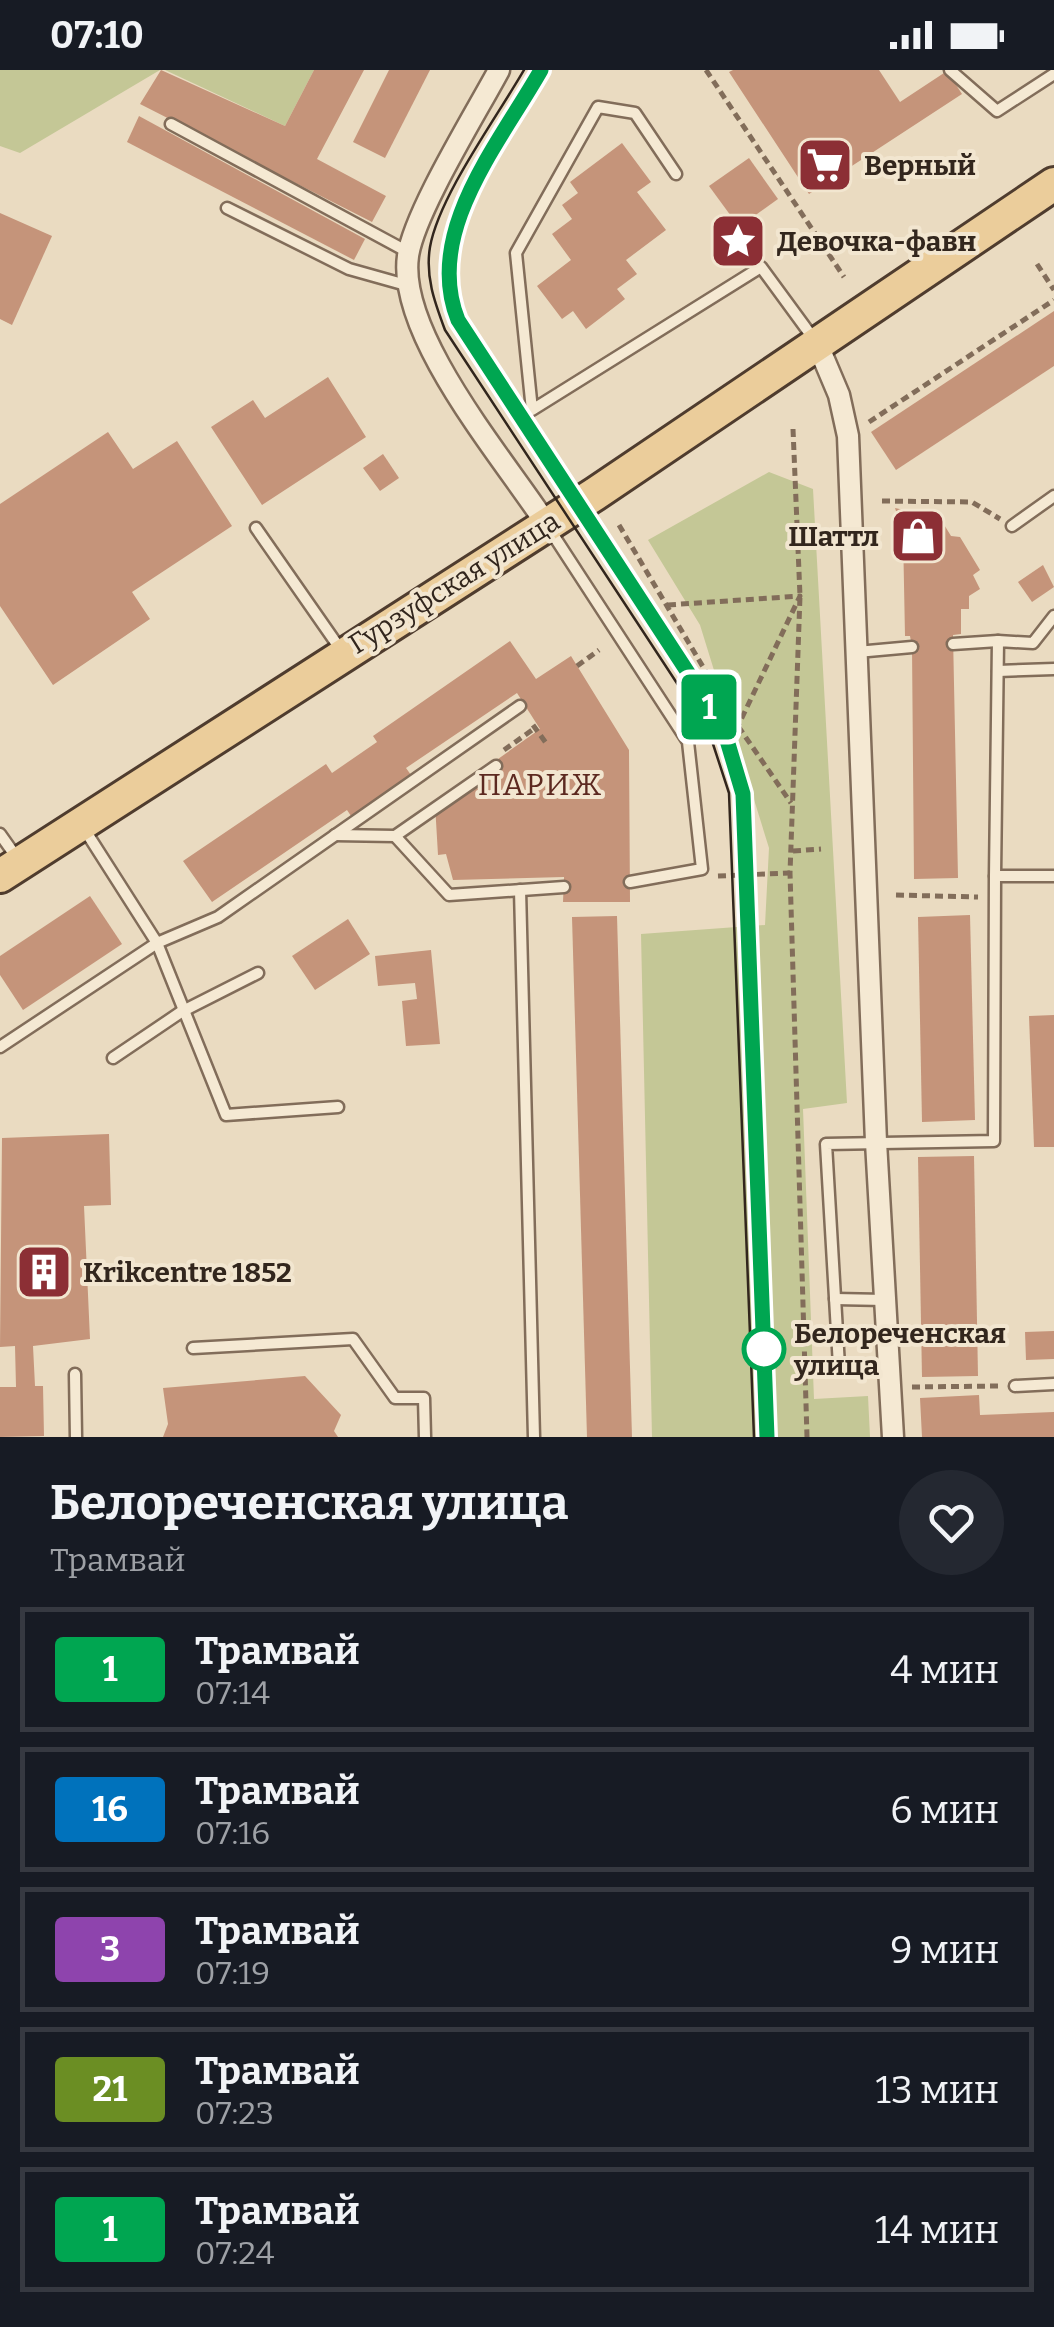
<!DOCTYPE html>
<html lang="ru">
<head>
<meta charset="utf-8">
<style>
  body { margin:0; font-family:Bitter,serif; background:#242831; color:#f1f3f6; height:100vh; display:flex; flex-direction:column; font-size:38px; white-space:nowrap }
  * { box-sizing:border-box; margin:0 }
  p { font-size:32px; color:#9ea1a6 }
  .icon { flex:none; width:55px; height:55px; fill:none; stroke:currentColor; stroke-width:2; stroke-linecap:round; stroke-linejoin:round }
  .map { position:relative; height:1367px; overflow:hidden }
  .sheet { display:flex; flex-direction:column; background:#171b24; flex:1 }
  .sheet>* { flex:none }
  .badge { padding:0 20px; border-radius:8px; font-size:35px; line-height:65px }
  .map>.badge { position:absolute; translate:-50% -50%; box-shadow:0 0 0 5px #fff }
  .round { display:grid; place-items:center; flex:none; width:105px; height:105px; border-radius:52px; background:#242831 }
  .overview { display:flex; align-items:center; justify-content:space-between; height:170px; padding:0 50px }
  h1 { font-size:48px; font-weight:700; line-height:75px }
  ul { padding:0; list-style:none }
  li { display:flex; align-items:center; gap:30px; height:125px; margin:0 20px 15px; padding:0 30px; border:5px solid #363941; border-radius:0px }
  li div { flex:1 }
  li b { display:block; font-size:38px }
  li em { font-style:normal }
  li .badge { min-width:110px; font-weight:700; text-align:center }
  .status { display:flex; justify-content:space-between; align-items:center; height:70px; padding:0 50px; background:#171b24; direction:ltr }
  .status svg { height:28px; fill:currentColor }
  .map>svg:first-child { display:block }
  .green { fill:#c4c796 }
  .building { fill:#c5947a }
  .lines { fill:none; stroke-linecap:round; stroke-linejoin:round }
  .lane-casing { stroke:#826d5a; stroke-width:15 }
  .street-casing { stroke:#826d5a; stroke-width:25 }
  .primary-casing { stroke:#4f3c2e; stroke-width:38 }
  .path { stroke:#826d5a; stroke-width:5; stroke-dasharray:8 5; stroke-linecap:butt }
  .lane { stroke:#f5e9d3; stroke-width:10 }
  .street { stroke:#f5e9d3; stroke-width:20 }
  .primary { stroke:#ebcd9b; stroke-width:32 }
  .tram { stroke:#32261d; stroke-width:2.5 }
  .line-casing { stroke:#fff; stroke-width:22 }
  .line { stroke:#00a651; stroke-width:15 }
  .stop-dot { fill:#fff; stroke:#00a651; stroke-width:5 }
  .labels { text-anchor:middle; stroke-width:8; stroke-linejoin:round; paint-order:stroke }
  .poi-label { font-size:28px; font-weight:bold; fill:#32261d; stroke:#f2e6d0; text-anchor:start }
  .street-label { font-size:28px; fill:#32261d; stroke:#f2e6d0 }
  .stop-label { font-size:28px; font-weight:bold; fill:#32261d; stroke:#f2e6d0; text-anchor:start }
  .neighbourhood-label { font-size:30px; letter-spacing:2.5px; fill:#5c2920; stroke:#f2e6d0 }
</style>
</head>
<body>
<div class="status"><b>07:10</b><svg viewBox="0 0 49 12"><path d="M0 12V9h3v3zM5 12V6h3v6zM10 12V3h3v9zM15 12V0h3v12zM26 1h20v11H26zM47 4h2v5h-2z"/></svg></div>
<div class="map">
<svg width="1054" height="1367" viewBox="0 0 1054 1367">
  <rect width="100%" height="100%" fill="#eadbc1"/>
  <g class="green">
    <path d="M0 0H160L20 83 0 76Z"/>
    <path d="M165 0H314L285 56Z"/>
    <path d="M769 402 813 419 847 1033 803 1039 814 1329 868 1326 870 1367H652L641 864 765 855 769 778 700 555 648 470Z"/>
  </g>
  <g class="building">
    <path d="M161 0 285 56 314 0H364L317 89 386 126 372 152 140 34Z"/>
    <path d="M389 0H430L385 88 353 72Z"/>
    <path d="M733 0H879L900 32 947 1 962 24 809 124 729 2Z"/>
    <path d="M139 46 365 169 354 190 127 72Z"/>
    <path d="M622 73 651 112 637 122 666 160 626 190 637 204 617 219 625 229 586 259 573 241 562 249 537 216 571 190 552 164 572 149 562 135 578 123 570 112Z"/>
    <path d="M749 88 778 129 739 157 709 116Z"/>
    <path d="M0 143 52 166 12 255 0 249Z"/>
    <path d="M1054 241V296L896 400 871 362Z"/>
    <path d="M328 307 366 367 262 435 211 357 253 330 265 348Z"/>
    <path d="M108 362 133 399 177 371 232 456 132 522 150 549 53 615 0 536V434Z"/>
    <path d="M383 384 399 408 380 421 363 398Z"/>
    <path d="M895 438 940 448 951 466 960 467 980 500 973 505 980 519 969 526V539H961V564L953 565 958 808 914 809 912 577 910 566H905L903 463Z"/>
    <path d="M1043 495 1054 517 1032 532 1018 512Z"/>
    <path d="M510 571 536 609 571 586 629 680 630 832H563L564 807 453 810 446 784 438 785 435 734 540 659 517 623 406 698 411 705 351 746 347 740 212 832 183 791 326 694 332 703 377 672 373 666Z"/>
    <path d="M90 826 122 874 23 940 0 905V886Z"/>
    <path d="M970 845 975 1050 922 1052 918 847Z"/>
    <path d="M617 846 632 1367H587L572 847Z"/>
    <path d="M348 849 370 884 315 920 292 886Z"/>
    <path d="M431 880 440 974 406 976 402 931 417 929 415 913 378 916 375 886Z"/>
    <path d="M1054 945V1077H1034L1029 946Z"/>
    <path d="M109 1064 111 1135 84 1136 90 1269 33 1276 35 1316H43L44 1366 0 1367V1317H16L15 1276 0 1277 2 1068Z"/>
    <path d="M974 1086 978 1306 922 1307 918 1087Z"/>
    <path d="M1054 1261V1289L1026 1290 1025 1262Z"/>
    <path d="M305 1306 341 1345 334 1361 338 1367H163L168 1354 163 1318Z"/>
    <path d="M979 1325 980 1345 1054 1342V1367H922L920 1328Z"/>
  </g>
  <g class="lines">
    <g class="lane-casing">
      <g id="lane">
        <path d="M950 0 997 41 1054 4"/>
        <path d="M171 54 408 182"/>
        <path d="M676 104 635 43 598 37 516 183 532 340 761 197 816 272"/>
        <path d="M227 138 349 199 406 215"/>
        <path d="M1012 456 1054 426"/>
        <path d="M256 458 341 580"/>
        <path d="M550 460 688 672 702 799 630 812"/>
        <path d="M953 574 998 571"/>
        <path d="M857 582 912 577"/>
        <path d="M998 601 1054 599"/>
        <path d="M83 757 157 873 226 1045 338 1037"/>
        <path d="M0 764 17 788"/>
        <path d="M335 765 395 766 496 696"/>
        <path d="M395 766 449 825 564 817"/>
        <path d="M995 806 998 571 1033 573 1054 546"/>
        <path d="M520 820 534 1367"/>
        <path d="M0 977 157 873 218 847 520 636"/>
        <path d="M113 988 181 942 258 903"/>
        <path d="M835 1229 885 1230"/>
        <path d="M193 1278 353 1269 395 1328H424L425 1367"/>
        <path d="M839 1296 826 1074 994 1071 995 806H1054"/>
        <path d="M75 1304 76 1367"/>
        <path d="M1015 1316 1054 1314"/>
      </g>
    </g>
    <g class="street-casing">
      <g id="street">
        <path d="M499 0C476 43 414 143 408 186 397 265 504 389 547 455"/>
        <path d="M817 273 839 325 848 366 876 1072 893 1367"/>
      </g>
    </g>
    <g class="primary-casing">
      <path id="primary" d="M0 806 595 424 1054 114"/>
    </g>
    <g class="path">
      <path d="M706 0 844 207"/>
      <path d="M1037 194 1054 220"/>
      <path d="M869 352 1054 230"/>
      <path d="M793 359 800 526 790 803 807 1367"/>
      <path d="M882 431 972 432 1000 449"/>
      <path d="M619 455 738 656 791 733"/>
      <path d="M668 535 800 526 738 656"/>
      <path d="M577 596 599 580"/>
      <path d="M533 655 546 673"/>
      <path d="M504 680 535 658"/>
      <path d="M793 781 821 779"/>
      <path d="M718 806 790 803"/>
      <path d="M896 825 978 827"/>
      <path d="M912 1317 999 1316"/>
    </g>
    <use href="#lane" class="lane"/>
    <use href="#street" class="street"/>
    <use href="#primary" class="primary"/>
    <g class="tram">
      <path d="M524 0C497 47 439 126 430 177 425 207 435 233 445 260L688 630 713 674 729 723 754 1367"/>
      <path d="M522 350C498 312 458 268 448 224 433 156 508 58 541 0"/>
      <path d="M546 388 700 621 726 667 735 699"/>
    </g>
  </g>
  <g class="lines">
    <g class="line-casing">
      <path id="line" d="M541 0C499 74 423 163 458 250L700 621 726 667 743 724 767 1367"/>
    </g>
    <use href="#line" class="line"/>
  </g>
  <defs>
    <g id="supermarket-square" transform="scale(2.875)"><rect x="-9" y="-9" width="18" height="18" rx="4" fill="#8c2f35" stroke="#f2e6d0"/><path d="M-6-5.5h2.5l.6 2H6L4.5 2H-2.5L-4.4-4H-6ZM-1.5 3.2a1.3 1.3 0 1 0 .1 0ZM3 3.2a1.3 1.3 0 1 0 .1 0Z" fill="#fff"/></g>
    <g id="sight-square" transform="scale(2.875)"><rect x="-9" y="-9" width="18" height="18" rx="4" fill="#8c2f35" stroke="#f2e6d0"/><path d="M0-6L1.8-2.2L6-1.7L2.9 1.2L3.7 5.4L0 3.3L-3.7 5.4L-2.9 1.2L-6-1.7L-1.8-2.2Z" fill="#fff"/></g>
    <g id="shop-square" transform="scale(2.875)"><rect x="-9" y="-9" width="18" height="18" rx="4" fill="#8c2f35" stroke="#f2e6d0"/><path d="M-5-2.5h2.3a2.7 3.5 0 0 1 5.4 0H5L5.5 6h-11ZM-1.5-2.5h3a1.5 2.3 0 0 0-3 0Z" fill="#fff"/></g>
    <g id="building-square" transform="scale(2.875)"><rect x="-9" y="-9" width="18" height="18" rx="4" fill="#8c2f35" stroke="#f2e6d0"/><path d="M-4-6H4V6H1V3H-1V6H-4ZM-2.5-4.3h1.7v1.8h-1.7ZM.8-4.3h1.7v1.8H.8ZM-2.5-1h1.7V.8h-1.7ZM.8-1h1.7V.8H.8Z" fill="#fff"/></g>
  </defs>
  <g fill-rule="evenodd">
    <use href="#supermarket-square" x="825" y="95"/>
    <use href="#sight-square" x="738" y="171"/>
    <use href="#shop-square" x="918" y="466"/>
    <use href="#building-square" x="44" y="1202"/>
  </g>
  <circle class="stop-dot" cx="764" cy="1279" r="20"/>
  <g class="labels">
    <g class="poi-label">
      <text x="864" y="105">Верный</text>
      <text x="777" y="181">Девочка-фавн</text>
      <text x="879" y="476" text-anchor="end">Шаттл</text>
      <text x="83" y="1212">Krikcentre 1852</text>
    </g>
    <g class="street-label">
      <text transform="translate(454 512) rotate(-32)" y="10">Гурзуфская улица</text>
    </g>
    <g class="stop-label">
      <text x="794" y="1273">Белореченская<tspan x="794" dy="32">улица</tspan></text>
    </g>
    <g class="neighbourhood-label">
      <text x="541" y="725">ПАРИЖ</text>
    </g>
  </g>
</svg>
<b class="badge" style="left:709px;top:637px;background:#00a651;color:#fff">1</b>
</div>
<section class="sheet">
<div class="overview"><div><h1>Белореченская улица</h1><p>Трамвай</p></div><a class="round"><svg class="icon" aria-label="heart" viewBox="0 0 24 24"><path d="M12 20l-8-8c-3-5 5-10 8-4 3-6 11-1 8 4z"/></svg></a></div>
<ul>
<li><span class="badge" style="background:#00a651;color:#fff">1</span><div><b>Трамвай</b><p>07:14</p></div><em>4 мин</em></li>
<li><span class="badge" style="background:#0072bc;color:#fff">16</span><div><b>Трамвай</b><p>07:16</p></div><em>6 мин</em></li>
<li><span class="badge" style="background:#8e44ad;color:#fff">3</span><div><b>Трамвай</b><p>07:19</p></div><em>9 мин</em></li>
<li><span class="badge" style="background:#6b8e23;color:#fff">21</span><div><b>Трамвай</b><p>07:23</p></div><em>13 мин</em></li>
<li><span class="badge" style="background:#00a651;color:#fff">1</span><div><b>Трамвай</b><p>07:24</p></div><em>14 мин</em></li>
</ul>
</section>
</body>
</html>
